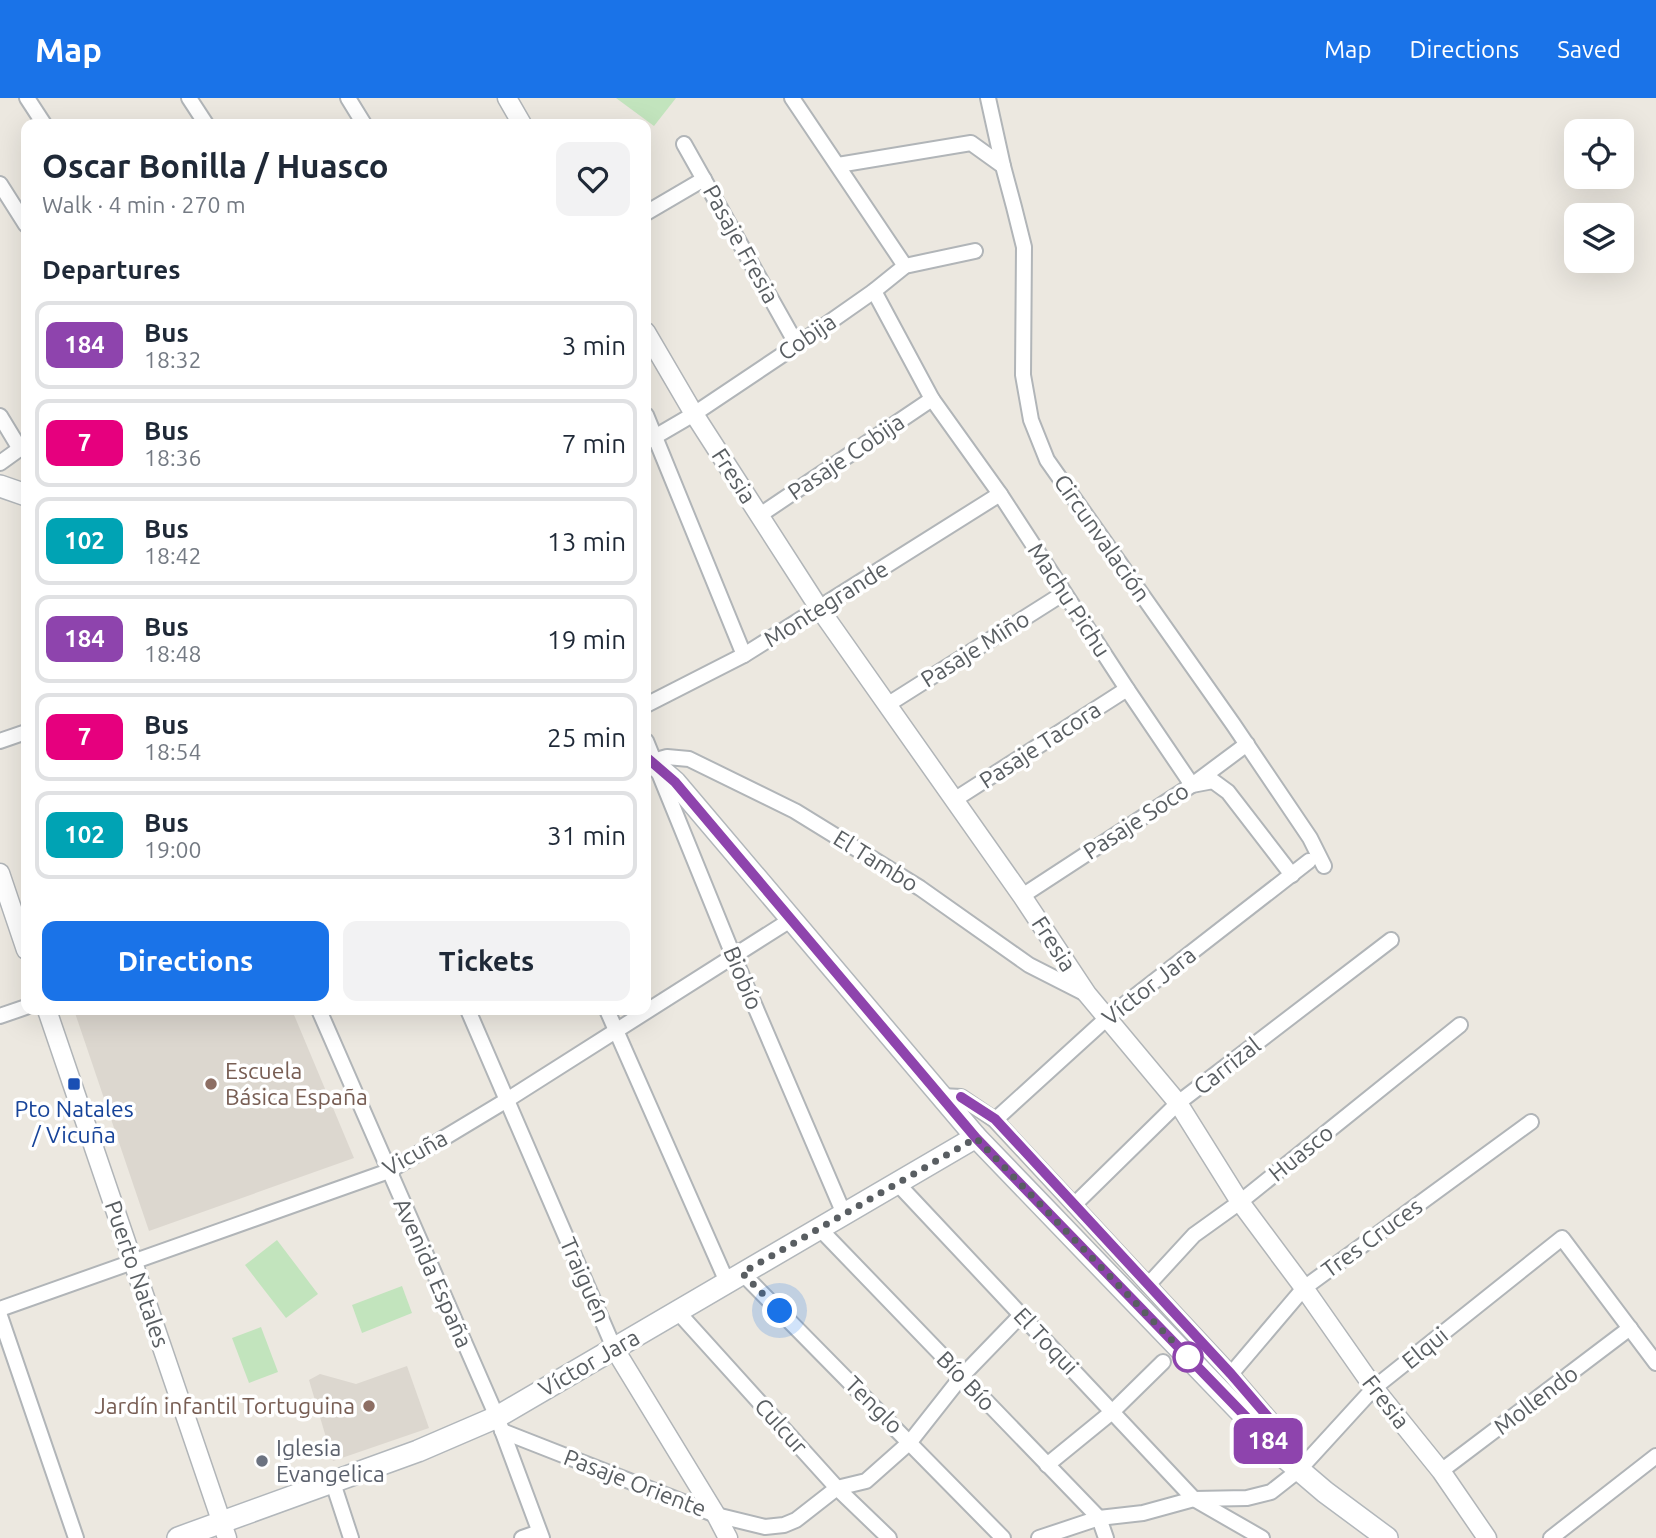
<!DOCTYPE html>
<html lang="en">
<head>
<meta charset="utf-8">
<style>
  body { margin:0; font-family:Ubuntu,sans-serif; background:#f2f2f3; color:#1f2937; height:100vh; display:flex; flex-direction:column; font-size:26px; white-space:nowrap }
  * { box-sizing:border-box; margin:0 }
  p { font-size:23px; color:#747a83 }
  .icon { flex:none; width:38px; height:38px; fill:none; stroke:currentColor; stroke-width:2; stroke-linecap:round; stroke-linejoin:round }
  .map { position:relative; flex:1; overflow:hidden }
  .side { position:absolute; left:21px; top:21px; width:630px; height:896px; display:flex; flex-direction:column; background:#fff; border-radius:14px; box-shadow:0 7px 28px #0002 }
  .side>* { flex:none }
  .badge { padding:0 14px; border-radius:10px; font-size:24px; line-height:46px }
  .buttons { position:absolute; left:1564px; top:21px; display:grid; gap:14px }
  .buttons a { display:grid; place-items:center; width:70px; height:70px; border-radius:14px; background:#fff; box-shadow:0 7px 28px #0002; font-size:35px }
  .you { position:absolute; width:35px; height:35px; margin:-18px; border:5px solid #fff; border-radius:50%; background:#1a73e8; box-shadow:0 0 0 10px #1a73e833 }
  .map>.badge { position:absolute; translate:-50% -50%; box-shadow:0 0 0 4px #fff }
  h2 { padding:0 21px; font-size:26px; line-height:63px }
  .round { display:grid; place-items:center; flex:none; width:74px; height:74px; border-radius:14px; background:#f2f2f3 }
  .overview { display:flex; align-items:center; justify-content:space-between; height:119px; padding:0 21px }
  h1 { font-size:33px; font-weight:600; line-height:52px }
  .action { display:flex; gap:14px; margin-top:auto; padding:14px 21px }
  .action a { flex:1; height:80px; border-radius:14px; background:#1a73e8; color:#fff; font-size:28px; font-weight:600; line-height:80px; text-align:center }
  .action a+a { background:#f2f2f3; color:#1f2937 }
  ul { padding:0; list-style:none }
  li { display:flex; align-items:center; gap:21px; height:88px; margin:0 14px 10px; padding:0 7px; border:4px solid #e0e1e3; border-radius:14px }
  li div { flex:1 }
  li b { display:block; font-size:26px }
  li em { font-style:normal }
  li .badge { min-width:77px; font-weight:700; text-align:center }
  header { display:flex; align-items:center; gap:42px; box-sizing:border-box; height:98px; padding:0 35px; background:#1a73e8; color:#fff }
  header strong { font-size:33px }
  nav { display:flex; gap:38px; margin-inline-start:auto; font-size:24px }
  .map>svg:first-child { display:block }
  .education { fill:#dcd7cf }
  .green { fill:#c2e4bd }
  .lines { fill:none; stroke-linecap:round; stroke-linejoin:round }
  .minor-casing { stroke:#b1b5b8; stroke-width:18 }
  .tertiary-casing { stroke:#b1b5b8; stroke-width:21 }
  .secondary-casing { stroke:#b2b7bb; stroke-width:24 }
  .minor { stroke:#fff; stroke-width:14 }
  .tertiary { stroke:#fff; stroke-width:18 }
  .secondary { stroke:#fff; stroke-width:21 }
  .line-casing { stroke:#fff; stroke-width:16 }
  .line { stroke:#8e44ad; stroke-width:10 }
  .walk { stroke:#595e62; stroke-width:7; stroke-dasharray:0 12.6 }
  .transit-dot { fill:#1a4fb4; stroke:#fff; stroke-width:2.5 }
  .education-dot { fill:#8d6e63; stroke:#fff; stroke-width:2.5 }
  .stop-dot { fill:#fff; stroke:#8e44ad; stroke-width:3.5 }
  .worship-dot { fill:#6b7280; stroke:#fff; stroke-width:2.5 }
  .labels { text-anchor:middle; stroke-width:7; stroke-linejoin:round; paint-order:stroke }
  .street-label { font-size:23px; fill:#595e62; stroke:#fff }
  .education-label { font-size:23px; fill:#785e54; stroke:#fff; text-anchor:start }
  .transit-label { font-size:23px; fill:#164399; stroke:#fff }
  .worship-label { font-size:23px; fill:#5b616d; stroke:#fff; text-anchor:start }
</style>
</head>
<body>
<header>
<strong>Map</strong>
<nav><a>Map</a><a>Directions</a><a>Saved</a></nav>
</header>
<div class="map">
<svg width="1656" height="1440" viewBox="0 0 1656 1440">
  <rect width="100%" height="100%" fill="#ece8e0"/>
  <g class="education">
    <path d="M74 912H292L354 1060 149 1133Z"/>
    <path d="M407 1268 429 1330 333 1363 309 1282 320 1276 356 1286Z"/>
  </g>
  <g class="green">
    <path d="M616 0H676L654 28Z"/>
    <path d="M277 1142 318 1196 286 1220 245 1167Z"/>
    <path d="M402 1188 412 1215 362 1235 352 1207Z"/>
    <path d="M261 1229 278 1274 249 1285 232 1240Z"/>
  </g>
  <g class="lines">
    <g class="minor-casing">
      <g id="minor">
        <path d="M27 0 44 26"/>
        <path d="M189 0 206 26"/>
        <path d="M348 0 364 26"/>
        <path d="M792 0 905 168"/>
        <path d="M988 0 1003 68"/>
        <path d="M684 46 797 247"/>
        <path d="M838 67 971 45 1003 68 1014 109 1024 149 1023 277 1031 322 1047 362 1233 626 1310 740 1324 768"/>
        <path d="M0 86 26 127"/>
        <path d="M646 115 704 81"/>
        <path d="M874 193 932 301 1000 396 1127 591 1192 687 1213 683 1228 694 1292 777"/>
        <path d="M646 317 744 557"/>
        <path d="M0 318 20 351"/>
        <path d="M646 344 694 316 797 247 874 193 905 168 975 153"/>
        <path d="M0 365 25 347"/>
        <path d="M760 417 932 301"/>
        <path d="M646 607 744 557 1000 396"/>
        <path d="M887 607 1064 495"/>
        <path d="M0 643 26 634"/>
        <path d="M646 643 733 857 844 1116"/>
        <path d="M653 663 667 659 689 661 795 713 920 790 1029 867 1086 896"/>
        <path d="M954 702 1127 591"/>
        <path d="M1022 798 1192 687 1247 646"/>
        <path d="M319 912 497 1319 542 1440"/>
        <path d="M468 912 614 1250"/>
        <path d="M607 912 727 1184"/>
        <path d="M0 918 26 909"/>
        <path d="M941 998 961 999 995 1022 1231 1276 1280 1333 1278 1353"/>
        <path d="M995 1022 1107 920 1309 763"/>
        <path d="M897 1085 1194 1401 1262 1440"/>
        <path d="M1074 1107 1178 1005 1391 842"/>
        <path d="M819 1130 1099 1420 1106 1440"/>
        <path d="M742 1175 1003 1440"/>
        <path d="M1148 1187 1194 1137 1240 1104 1460 927"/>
        <path d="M0 1211 389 1073 507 1002 792 821"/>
        <path d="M677 1213 837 1390 889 1440"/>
        <path d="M0 1218 76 1440"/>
        <path d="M1231 1276 1304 1190 1531 1024"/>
        <path d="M502 1333 716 1417 765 1429 784 1427 796 1422 837 1390 866 1383 910 1344 962 1278 1021 1217"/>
        <path d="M1047 1367 1112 1314 1163 1264"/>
        <path d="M1441 1373 1630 1230"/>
        <path d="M333 1385 351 1440"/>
        <path d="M522 1440 539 1434"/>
        <path d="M1039 1440 1099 1420 1143 1415 1194 1401 1247 1400 1271 1394 1299 1372 1374 1290 1562 1140 1656 1265"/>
        <path d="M1551 1440 1656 1358"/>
      </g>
    </g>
    <g class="tertiary-casing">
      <g id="tertiary">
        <path d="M507 0 522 26"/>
        <path d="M646 234 694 316 819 510 1022 798 1087 896 1178 1005 1240 1104 1304 1190 1374 1290 1441 1373 1487 1440"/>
        <path d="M0 775 26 852"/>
        <path d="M47 912 227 1440"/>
        <path d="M614 1250 716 1417 728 1440"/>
      </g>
    </g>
    <g class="secondary-casing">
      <g id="secondary">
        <path d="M0 388 26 397"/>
        <path d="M646 659 675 684 976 1039 1284 1359 1325 1394 1387 1440"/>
        <path d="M178 1440 418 1353 497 1319 976 1039"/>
      </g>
    </g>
    <use href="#minor" class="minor"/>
    <use href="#tertiary" class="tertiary"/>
    <use href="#secondary" class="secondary"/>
  </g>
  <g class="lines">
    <g class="line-casing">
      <path id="line" d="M646 659 675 684 976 1040 1279 1353 1280 1333 1231 1276 995 1021 961 999"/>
    </g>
    <use href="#line" class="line"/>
    <path class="walk" d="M780 1213 742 1175 976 1040 1188 1259"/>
  </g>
  <rect class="transit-dot" x="67" y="979" width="14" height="14" rx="3.5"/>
  <g class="education-dot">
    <circle cx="211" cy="986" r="7"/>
    <circle cx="369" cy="1308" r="7"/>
  </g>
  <circle class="stop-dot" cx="1188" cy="1259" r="14"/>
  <circle class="worship-dot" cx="262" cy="1363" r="7"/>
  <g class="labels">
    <g class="street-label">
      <text transform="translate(741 146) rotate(61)" y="8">Pasaje Fresia</text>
      <text transform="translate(807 239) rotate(-34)" y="8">Cobija</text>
      <text transform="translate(846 359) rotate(-34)" y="8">Pasaje Cobija</text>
      <text transform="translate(734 378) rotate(57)" y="8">Fresia</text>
      <text transform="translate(1102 440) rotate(55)" y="8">Circunvalación</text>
      <text transform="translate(1069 502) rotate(57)" y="8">Machu Pichu</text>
      <text transform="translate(826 506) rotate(-32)" y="8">Montegrande</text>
      <text transform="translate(975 551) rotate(-32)" y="8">Pasaje Miño</text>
      <text transform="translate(1040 647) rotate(-33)" y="8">Pasaje Tacora</text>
      <text transform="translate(1136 723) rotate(-33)" y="8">Pasaje Soco</text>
      <text transform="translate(876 763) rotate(32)" y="8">El Tambo</text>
      <text transform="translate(1054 846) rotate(57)" y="8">Fresia</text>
      <text transform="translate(743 880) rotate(67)" y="8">Biobío</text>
      <text transform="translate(1149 888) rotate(-38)" y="8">Víctor Jara</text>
      <text transform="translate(1227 968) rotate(-38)" y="8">Carrizal</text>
      <text transform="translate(415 1055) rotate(-29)" y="8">Vicuña</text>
      <text transform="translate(1301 1055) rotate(-39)" y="8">Huasco</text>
      <text transform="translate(1372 1140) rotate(-36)" y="8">Tres Cruces</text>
      <text transform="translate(433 1175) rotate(66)" y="8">Avenida España</text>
      <text transform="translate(137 1176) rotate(71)" y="8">Puerto Natales</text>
      <text transform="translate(585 1182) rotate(66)" y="8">Traiguén</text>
      <text transform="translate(1046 1243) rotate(47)" y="8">El Toqui</text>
      <text transform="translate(1425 1250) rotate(-39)" y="8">Elqui</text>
      <text transform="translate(589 1265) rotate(-30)" y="8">Víctor Jara</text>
      <text transform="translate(966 1283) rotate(46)" y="8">Bío Bío</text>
      <text transform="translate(1536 1302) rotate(-37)" y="8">Mollendo</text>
      <text transform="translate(1386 1304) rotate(52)" y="8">Fresia</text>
      <text transform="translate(874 1307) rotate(45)" y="8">Tenglo</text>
      <text transform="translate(781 1328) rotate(48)" y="8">Culcur</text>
      <text transform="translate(635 1385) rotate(21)" y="8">Pasaje Oriente</text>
    </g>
    <g class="education-label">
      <text x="225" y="981">Escuela<tspan x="225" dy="26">Básica España</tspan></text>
      <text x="355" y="1316" text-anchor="end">Jardín infantil Tortuguina</text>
    </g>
    <g class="transit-label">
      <text x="74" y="1019">Pto Natales<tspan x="74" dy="26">/ Vicuña</tspan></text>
    </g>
    <g class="worship-label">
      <text x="276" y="1358">Iglesia<tspan x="276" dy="26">Evangelica</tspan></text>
    </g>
  </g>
</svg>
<div class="buttons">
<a><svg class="icon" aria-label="locate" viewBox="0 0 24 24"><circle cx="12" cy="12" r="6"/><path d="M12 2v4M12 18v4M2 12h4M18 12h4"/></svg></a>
<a><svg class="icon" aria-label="layers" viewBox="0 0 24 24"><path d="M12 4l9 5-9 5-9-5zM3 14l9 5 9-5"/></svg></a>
</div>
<div class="you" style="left:780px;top:1213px"></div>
<b class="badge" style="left:1268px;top:1343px;background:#8e44ad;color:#fff">184</b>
<section class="side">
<div class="overview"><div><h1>Oscar Bonilla / Huasco</h1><p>Walk · 4 min · 270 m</p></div><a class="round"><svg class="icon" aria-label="heart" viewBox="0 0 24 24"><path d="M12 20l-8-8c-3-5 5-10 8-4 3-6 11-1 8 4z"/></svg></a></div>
<h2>Departures</h2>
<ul>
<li><span class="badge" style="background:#8e44ad;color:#fff">184</span><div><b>Bus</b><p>18:32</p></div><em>3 min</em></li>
<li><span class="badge" style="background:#e6007e;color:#fff">7</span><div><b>Bus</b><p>18:36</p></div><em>7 min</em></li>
<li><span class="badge" style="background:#00a3b4;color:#fff">102</span><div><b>Bus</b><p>18:42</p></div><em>13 min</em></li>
<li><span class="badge" style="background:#8e44ad;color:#fff">184</span><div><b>Bus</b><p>18:48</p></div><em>19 min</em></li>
<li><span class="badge" style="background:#e6007e;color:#fff">7</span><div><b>Bus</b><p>18:54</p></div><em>25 min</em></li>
<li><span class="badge" style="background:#00a3b4;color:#fff">102</span><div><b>Bus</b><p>19:00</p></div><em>31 min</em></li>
</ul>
<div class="action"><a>Directions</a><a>Tickets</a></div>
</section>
</div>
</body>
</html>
